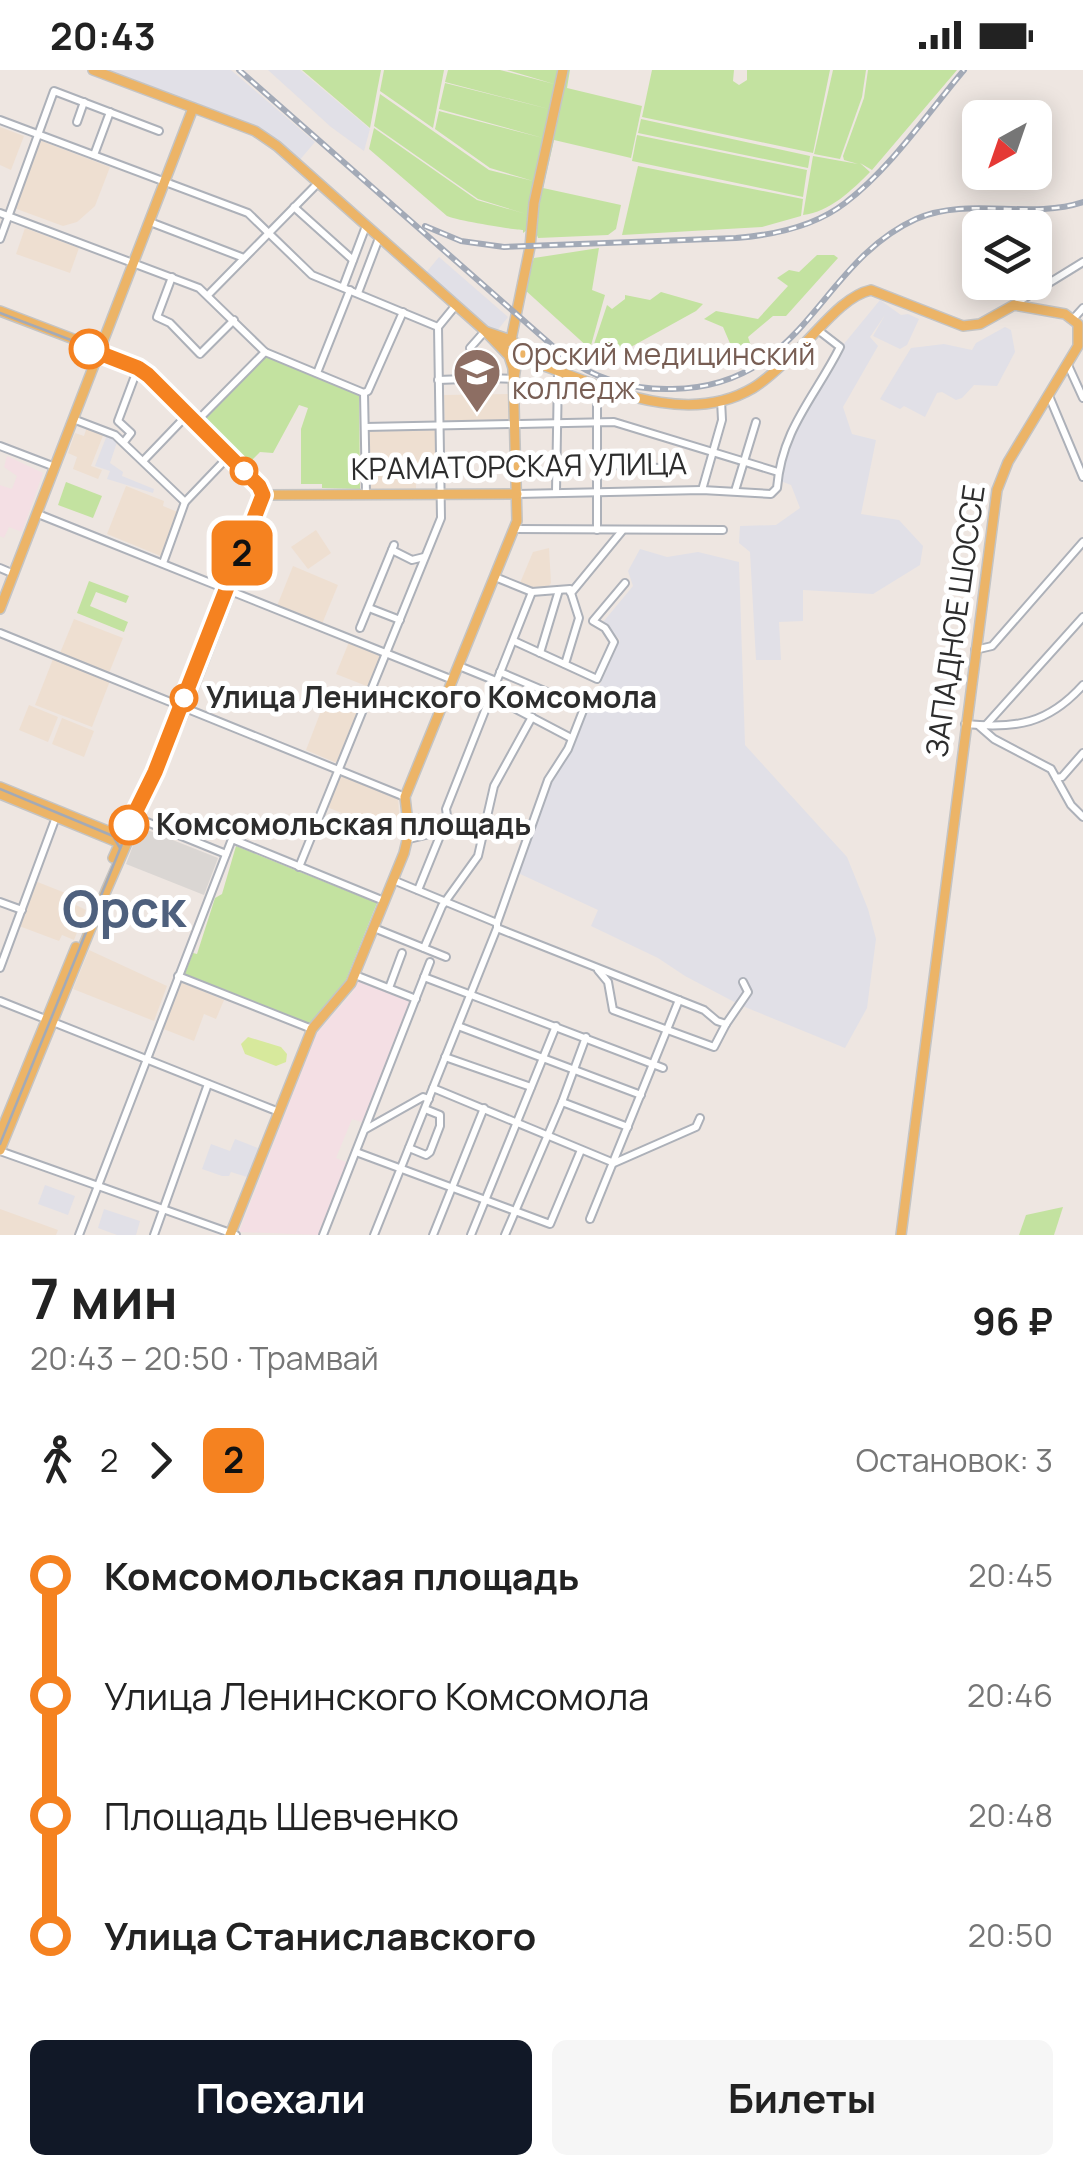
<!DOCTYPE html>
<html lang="ru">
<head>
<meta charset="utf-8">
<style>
  body { margin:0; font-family:Manrope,sans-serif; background:#f6f6f6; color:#222; height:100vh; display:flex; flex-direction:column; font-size:38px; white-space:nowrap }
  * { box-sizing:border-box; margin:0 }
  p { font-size:32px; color:#767676 }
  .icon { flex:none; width:55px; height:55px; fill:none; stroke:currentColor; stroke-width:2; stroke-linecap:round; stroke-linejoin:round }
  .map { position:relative; height:1165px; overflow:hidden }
  .side { display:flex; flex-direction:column; background:#fff; flex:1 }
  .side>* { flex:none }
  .badge { padding:0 20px; border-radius:15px; font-size:35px; line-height:65px }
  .needle { width:65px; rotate:220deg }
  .tools { position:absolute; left:962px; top:30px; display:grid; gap:20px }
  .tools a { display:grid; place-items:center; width:90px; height:90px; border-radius:15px; background:#fff; box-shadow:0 5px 25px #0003; font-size:50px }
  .map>.badge { position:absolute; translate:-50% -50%; box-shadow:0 0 0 5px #fff }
  .legs { display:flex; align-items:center; gap:15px; height:110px; padding:0 30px; font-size:32px }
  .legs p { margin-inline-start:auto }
  .headline { display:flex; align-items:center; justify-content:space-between; height:170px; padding:0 30px }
  h1 { font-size:55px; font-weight:700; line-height:75px }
  .cta { display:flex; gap:20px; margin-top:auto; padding:20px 30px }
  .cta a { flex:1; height:115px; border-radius:15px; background:#111827; color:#fff; font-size:40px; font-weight:700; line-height:115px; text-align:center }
  .cta a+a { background:#f6f6f6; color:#222 }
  ul { padding:0 30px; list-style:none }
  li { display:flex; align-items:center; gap:35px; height:120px; font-size:38px }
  li i { display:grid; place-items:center; width:15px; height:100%; margin:0 12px; background:currentColor }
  li i::after { content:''; width:25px; height:25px; margin:-12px; border:8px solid; border-radius:50%; background:#fff }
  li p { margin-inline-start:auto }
  li:first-child i { background:linear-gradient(#0000 50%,currentColor 0) }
  li:last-child i { background:linear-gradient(currentColor 50%,#0000 0) }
  .status { display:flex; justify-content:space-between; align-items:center; height:70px; padding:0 50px; background:#fff; direction:ltr }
  .status svg { height:28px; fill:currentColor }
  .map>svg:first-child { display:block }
  .industrial { fill:#e1e0e7 }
  .education { fill:#eedfd1 }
  .medical { fill:#f4dfe4 }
  .green { fill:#c3e2a0 }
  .pitch { fill:#d7e99c }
  .plaza { fill:#dad6d3 }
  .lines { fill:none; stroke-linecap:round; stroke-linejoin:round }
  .minor-casing { stroke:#adb1b9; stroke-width:10 }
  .major-casing { stroke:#c4c4c4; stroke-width:12 }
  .minor { stroke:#fff; stroke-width:6 }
  .major { stroke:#ecb467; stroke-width:9 }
  .tram { stroke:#a3aab7; stroke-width:2.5 }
  .rail-casing { stroke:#a3aab7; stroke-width:6 }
  .rail { stroke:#fff; stroke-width:2.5; stroke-dasharray:8; stroke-linecap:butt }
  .line-1-casing { stroke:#fff; stroke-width:22 }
  .line-1 { stroke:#f58220; stroke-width:15 }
  .stop-1-dot { fill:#fff; stroke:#f58220; stroke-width:5 }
  .labels { text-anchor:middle; stroke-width:10; stroke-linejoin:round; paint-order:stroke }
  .education-label { font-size:30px; fill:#785e54; stroke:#fff; text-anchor:start }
  .street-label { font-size:30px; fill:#2d2d2d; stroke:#fff }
  .stop-label { font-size:30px; font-weight:bold; fill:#2d2d2d; stroke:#fff; text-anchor:start }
  .town-label { font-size:50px; font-weight:bold; fill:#4e607d; stroke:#fff }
</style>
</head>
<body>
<div class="status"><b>20:43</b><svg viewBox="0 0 49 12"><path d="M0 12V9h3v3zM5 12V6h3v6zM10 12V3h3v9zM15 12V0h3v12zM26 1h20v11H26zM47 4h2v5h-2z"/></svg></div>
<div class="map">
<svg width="1083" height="1165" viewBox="0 0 1083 1165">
  <rect width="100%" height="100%" fill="#eee6e1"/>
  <g class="industrial">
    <path d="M103 0H231L315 72 298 92 277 72Z"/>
    <path d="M268 0H300L370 59 364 81 331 57Z"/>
    <path d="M439 187 508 247 496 262 488 259 425 204Z"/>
    <path d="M880 230 901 245 908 244 919 249 907 275 900 279 873 266 885 245 870 267 878 276 843 337 852 364 876 370 861 444 899 450 923 476 920 495 873 524 803 520V551L779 552 781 590H756L750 482 739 473 740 456 776 455 800 438 791 415 778 410 799 348 843 275Z"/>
    <path d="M1005 257 1011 260 1015 282 997 316 974 315 962 328 956 330 942 322 937 323 925 347 904 336 900 339 880 329 911 278 944 274 972 280 976 273Z"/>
    <path d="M107 365 118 369 110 393 123 402 122 406 154 419 153 423 107 409 110 401 95 396Z"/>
    <path d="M640 479 667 487 698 482 739 492 745 675 847 787 868 839 876 869 867 938 845 978 740 935 685 906 658 888 591 856 598 840 518 803 552 706 586 631 597 621 620 570 603 552 633 516 628 501Z"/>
    <path d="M235 1069 258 1078 247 1107 231 1102 229 1106H222L202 1099 211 1074 230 1081Z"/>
    <path d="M45 1115 75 1126 68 1145 38 1134Z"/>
    <path d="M104 1139 140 1151 136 1165H117L98 1158Z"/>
  </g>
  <g class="education">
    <path d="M0 57 24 66 11 100 0 95Z"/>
    <path d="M39 70 110 97 95 136 77 152 63 156 14 138Z"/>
    <path d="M25 158 79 178 70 203 16 184Z"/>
    <path d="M509 324 510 354H445L444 325Z"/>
    <path d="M87 357 104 363 91 396 102 400 98 409 73 399 77 387 68 383 75 363 84 366Z"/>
    <path d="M437 357 438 407 416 408V419L367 420 366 359Z"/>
    <path d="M126 416 164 431 163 436 180 443 163 487 107 464Z"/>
    <path d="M316 460 331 483 308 499 291 477Z"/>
    <path d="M549 478 551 513 548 517 535 518 520 513 533 482Z"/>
    <path d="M293 496 338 515 322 554 277 536Z"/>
    <path d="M74 549 123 568 109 603 60 583Z"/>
    <path d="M349 572 382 586 369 617 336 604Z"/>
    <path d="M53 589 110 611 92 657 35 635Z"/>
    <path d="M326 628 359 642 339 694 306 680Z"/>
    <path d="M29 635 58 647 48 672 19 660Z"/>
    <path d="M62 648 94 661 84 687 52 674Z"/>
    <path d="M341 704 398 728 401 768 327 737Z"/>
    <path d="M35 811 78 828 76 835 86 840 74 870 62 865 59 871 19 856Z"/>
    <path d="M89 880 167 916 154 951 73 919Z"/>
    <path d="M180 912 224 930 216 949 204 944 194 971 161 958Z"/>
    <path d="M0 1139 58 1160 56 1165H0Z"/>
  </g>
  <g class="medical">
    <path d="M7 386 43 403 22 462 9 457 4 468 0 466V415L12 419 17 406 4 397Z"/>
    <path d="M358 908 412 929 365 1053 352 1049 336 1088 348 1093 320 1165 239 1162 316 964 352 923Z"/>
  </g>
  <g class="green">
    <path d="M302 0H381L370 58Z"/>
    <path d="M384 0H444L433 58 380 21Z"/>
    <path d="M448 0H500L554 14 507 0H560L527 160 523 163V160C515 160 454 150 447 146L369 79 374 58 477 130 526 144 478 129 374 56 380 24 489 100 533 111 490 98 435 59 439 41 543 68 439 39 445 13 549 39 445 12Z"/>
    <path d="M565 0H570L567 18 642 36 631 88 554 70 543 118 621 135 616 159 608 165 538 168 533 154Z"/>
    <path d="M652 0H734L733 11 739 15 747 10V0H830L813 83 642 47Z"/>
    <path d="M833 0H866L862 27 840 89 814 84Z"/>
    <path d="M868 0H957L872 100 860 93 870 102C852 120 830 142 803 145L813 86 858 94 844 90 843 86 864 28Z"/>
    <path d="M641 49 810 86 808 98 638 63Z"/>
    <path d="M637 65 807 100 803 127 632 91Z"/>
    <path d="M638 96 803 129 801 146 762 157 622 165Z"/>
    <path d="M599 178 592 220 605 225 590 279 524 219 534 188Z"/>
    <path d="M817 185H834L838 188 786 246H773L748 267 751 276 735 285 723 257 704 249 716 241 758 249 788 216 777 208 789 200 799 202Z"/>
    <path d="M661 222 703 234 696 241 611 288 592 280 607 235 612 239 625 229V225L650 230Z"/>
    <path d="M267 286 359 324 360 419 322 418V414H301V359L308 338 299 335 273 383 260 382 249 393 205 349Z"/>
    <path d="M66 412 102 426 93 448 58 435Z"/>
    <path d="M89 511 129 526 126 533 96 522 90 536 128 552 124 562 77 543Z"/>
    <path d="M236 776 377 833 342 920 309 955 184 906 193 883 197 884 215 828 222 824Z"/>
    <path d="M1063 1137 1054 1165H1019L1026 1145Z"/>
  </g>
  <path class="pitch" d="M248 967 281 977 287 984 286 992 276 996 245 984 241 974Z"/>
  <path class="plaza" d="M140 757 218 788 204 825 126 794Z"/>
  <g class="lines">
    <g class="minor-casing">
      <g id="minor">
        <path d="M0 50 248 143 312 205 438 257"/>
        <path d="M77 52 84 32"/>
        <path d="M94 85 110 42"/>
        <path d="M294 137 353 190"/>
        <path d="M0 143 199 218 265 282 364 323 366 424"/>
        <path d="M150 152 244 188"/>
        <path d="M0 169 54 21 159 61"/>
        <path d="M172 207 157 247 170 253 200 284 234 250"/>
        <path d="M343 217 366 156"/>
        <path d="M358 223 379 168"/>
        <path d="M209 224 318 113"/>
        <path d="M1015 234 1083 192"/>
        <path d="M1074 248 1083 238"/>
        <path d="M438 257 456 235"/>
        <path d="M470 278 485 261"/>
        <path d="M1067 293 1083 328"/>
        <path d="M317 303 350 220"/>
        <path d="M487 308 514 309"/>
        <path d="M438 310 465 309"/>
        <path d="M364 323 368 321 403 242"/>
        <path d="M1049 326 1083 407"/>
        <path d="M73 349 115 365 185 432"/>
        <path d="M195 353 265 282"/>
        <path d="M365 357 614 352 778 402"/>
        <path d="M124 372 131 363 118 351 139 295"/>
        <path d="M0 376 55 397"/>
        <path d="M143 391 190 342"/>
        <path d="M597 394 675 399"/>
        <path d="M647 395 648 384"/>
        <path d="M702 420 722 350 721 330"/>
        <path d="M556 421 558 302"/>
        <path d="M735 421 756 352"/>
        <path d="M517 424 702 420 771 424 777 418C782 358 815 327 840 277L818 260"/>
        <path d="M38 444 453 610"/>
        <path d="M515 459 723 460"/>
        <path d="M597 460V317"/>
        <path d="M392 480 412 490 424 487"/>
        <path d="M163 493 185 432 229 386"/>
        <path d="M0 498 14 504"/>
        <path d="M495 507 532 522 570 519V522"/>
        <path d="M369 538 400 550"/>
        <path d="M360 558 394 475"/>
        <path d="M0 563 405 727"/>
        <path d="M514 571 597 609 614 572 605 558 593 551 625 513"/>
        <path d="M975 580 992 576 1083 472"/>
        <path d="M540 583 559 520"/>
        <path d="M565 594 579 548 571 523 622 461"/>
        <path d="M459 596 496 611"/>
        <path d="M491 626 571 668"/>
        <path d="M965 654C1016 659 1048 654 1083 615"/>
        <path d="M979 656 994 669 1051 699 1071 735 1083 747"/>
        <path d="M985 656 1083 547"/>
        <path d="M1056 708 1062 707 1083 683"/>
        <path d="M137 748 226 784"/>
        <path d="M449 759 446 739 532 522"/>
        <path d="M409 769 484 751"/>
        <path d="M299 797 441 448 438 257"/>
        <path d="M393 810 497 853V858L704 940 717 951 726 954 748 922 743 912"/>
        <path d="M418 820 442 761"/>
        <path d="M0 832 22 840"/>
        <path d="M497 853 548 710 568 679 586 633 566 630 500 602"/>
        <path d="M374 858 446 887"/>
        <path d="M424 878 442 836 478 786 494 716 532 647"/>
        <path d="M0 898 56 747"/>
        <path d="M598 900 608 912 613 940 714 977 726 954"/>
        <path d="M355 905 416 929"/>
        <path d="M178 906 312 959"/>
        <path d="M424 907 663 998"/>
        <path d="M389 918 402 883"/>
        <path d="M0 931 279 1042"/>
        <path d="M458 956 641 1025"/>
        <path d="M445 987 531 1017"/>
        <path d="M433 1018 614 1093 696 1057 700 1048"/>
        <path d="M562 1032 628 1057"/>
        <path d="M366 1059 423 1027 429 1029"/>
        <path d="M409 1078 426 1085 430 1082 440 1056V1045L425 1039"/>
        <path d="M0 1081 236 1165"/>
        <path d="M356 1082 550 1154 581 1080"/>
        <path d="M590 1149 679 930"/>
        <path d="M79 1165 232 769 384 831"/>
        <path d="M154 1165 208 1014"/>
        <path d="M323 1165 430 892"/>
        <path d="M374 1165 497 858"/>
        <path d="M433 1165 484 1038"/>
        <path d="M471 1165 556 956"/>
        <path d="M505 1165 562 1032 586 967"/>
      </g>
    </g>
    <g class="major-casing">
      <g id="major">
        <path d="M93 0 255 61 277 76 485 261 509 286 513 298 517 451 405 727 409 762 404 783 351 913 312 959 230 1165"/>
        <path d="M0 241 139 294 268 425 184 642 106 821 0 1080"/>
        <path d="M487 262 511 270 530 177 534 133 563 0"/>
        <path d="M509 270 525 277 524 287 518 288 505 281 503 275Z"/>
        <path d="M514 309 516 296 521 288C592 310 680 361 753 318 770 308 785 291 800 278 820 259 844 226 871 220L963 256 980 254 1014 235 1065 244 1078 254V276L1008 392 997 420 901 1165"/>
        <path d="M265 425 517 424"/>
        <path d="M0 539 193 38"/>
        <path d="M0 717 125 768"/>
        <path d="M0 724 122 774"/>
        <path d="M113 788 153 700 261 431 262 425 255 415"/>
        <path d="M0 1064 76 877"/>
      </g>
    </g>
    <use href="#minor" class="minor"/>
    <use href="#major" class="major"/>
    <g class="tram">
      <path d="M0 243 139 296 260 415 265 426 180 643 122 774 0 1074"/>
      <path d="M0 719 113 766 120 778"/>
    </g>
    <g class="rail-casing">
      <g id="rail">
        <path d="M239 0 564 286C595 309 633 320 672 319 806 317 817 194 916 149 968 126 1029 150 1083 132"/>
        <path d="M425 156 461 171 504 177 736 168C774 165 814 157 845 133 891 98 927 44 964 0"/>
      </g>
    </g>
    <use href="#rail" class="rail"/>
  </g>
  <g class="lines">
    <g class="line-1-casing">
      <path id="line-1" d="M89 279 138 298 148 305 259 416 263 425 155 702 129 755"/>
    </g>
    <use href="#line-1" class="line-1"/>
  </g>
  <defs>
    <g id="university-pin" transform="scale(2.5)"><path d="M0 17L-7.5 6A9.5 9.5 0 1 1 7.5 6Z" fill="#8d6e63" stroke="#fff"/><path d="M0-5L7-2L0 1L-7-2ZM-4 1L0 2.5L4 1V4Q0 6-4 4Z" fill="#fff"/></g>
  </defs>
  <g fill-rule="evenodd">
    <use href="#university-pin" x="477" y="302"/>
  </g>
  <g class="stop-1-dot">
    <circle cx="89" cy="279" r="18"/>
    <circle cx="244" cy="401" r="12"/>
    <circle cx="184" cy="628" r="12"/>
    <circle cx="129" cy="755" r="18"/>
  </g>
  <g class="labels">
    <g class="education-label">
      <text x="512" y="295">Орский медицинский<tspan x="512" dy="34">колледж</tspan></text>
    </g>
    <g class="street-label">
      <text transform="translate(519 397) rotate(-1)" y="10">КРАМАТОРСКАЯ УЛИЦА</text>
      <text transform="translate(956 551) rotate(-82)" y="10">ЗАПАДНОЕ ШОССЕ</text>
    </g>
    <g class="stop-label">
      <text x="206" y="638">Улица Ленинского Комсомола</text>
      <text x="156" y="765">Комсомольская площадь</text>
    </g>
    <g class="town-label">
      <text x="124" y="857">Орск</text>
    </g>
  </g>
</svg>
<div class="tools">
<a><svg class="needle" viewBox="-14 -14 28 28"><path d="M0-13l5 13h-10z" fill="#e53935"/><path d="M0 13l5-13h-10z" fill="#767676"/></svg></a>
<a><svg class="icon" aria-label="layers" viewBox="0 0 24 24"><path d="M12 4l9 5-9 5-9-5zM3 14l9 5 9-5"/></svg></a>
</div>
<b class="badge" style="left:242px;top:483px;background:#f58220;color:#111">2</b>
</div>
<section class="side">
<div class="headline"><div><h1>7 мин</h1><p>20:43 – 20:50 · Трамвай</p></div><b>96 ₽</b></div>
<div class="legs"><svg class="icon" aria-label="walk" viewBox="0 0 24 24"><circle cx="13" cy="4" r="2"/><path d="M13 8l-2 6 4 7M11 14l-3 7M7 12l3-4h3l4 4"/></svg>2<svg class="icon" aria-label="forward" viewBox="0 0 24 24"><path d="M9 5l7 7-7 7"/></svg><b class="badge" style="background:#f58220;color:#111">2</b><p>Остановок: 3</p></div>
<ul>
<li><i style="color:#f58220"></i><b>Комсомольская площадь</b><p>20:45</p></li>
<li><i style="color:#f58220"></i><span>Улица Ленинского Комсомола</span><p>20:46</p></li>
<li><i style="color:#f58220"></i><span>Площадь Шевченко</span><p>20:48</p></li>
<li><i style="color:#f58220"></i><b>Улица Станиславского</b><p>20:50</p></li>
</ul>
<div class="cta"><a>Поехали</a><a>Билеты</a></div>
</section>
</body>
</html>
